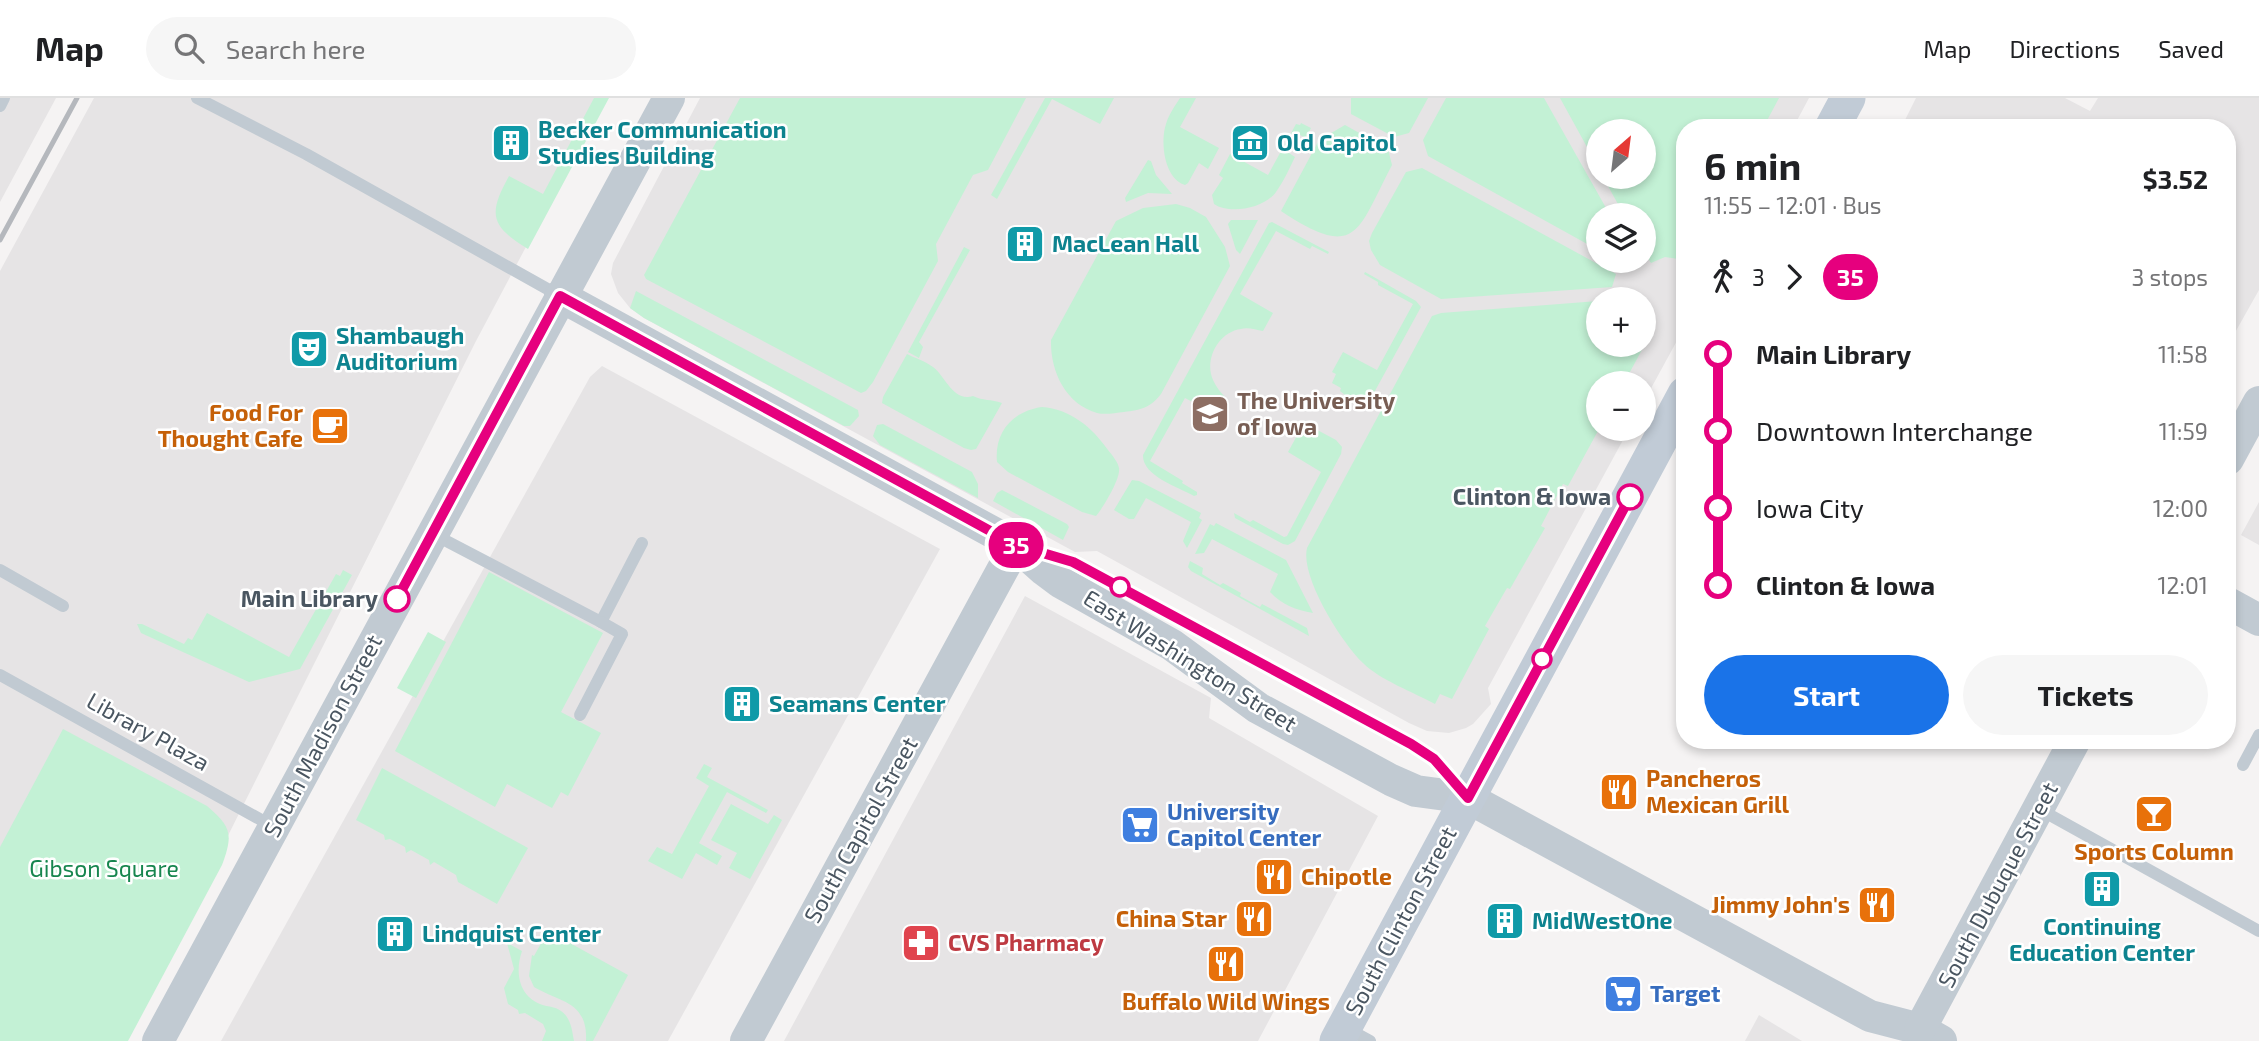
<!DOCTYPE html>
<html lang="en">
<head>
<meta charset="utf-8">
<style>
  body { margin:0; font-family:"Exo 2",sans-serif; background:#f6f6f6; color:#202124; height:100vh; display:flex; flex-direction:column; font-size:26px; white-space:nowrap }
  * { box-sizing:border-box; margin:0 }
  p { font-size:23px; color:#757577 }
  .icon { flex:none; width:38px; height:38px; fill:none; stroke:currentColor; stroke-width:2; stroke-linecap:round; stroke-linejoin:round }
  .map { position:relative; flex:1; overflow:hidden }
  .details { position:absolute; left:1676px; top:21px; width:560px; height:630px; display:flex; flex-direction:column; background:#fff; border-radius:28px; box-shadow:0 4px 10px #0003 }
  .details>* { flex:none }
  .badge { padding:0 14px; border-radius:23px; font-size:24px; line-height:46px }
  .needle { width:46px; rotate:28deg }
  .tools { position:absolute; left:1586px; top:21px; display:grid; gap:14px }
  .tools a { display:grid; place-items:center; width:70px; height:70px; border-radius:50%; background:#fff; box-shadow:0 4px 10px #0003; font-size:35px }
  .map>.badge { position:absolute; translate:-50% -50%; box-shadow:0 0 0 4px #fff }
  .legs { display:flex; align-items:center; gap:10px; height:77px; padding:0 28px; font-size:23px }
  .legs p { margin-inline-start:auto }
  .summary { display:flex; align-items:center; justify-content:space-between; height:119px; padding:0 28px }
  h1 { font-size:38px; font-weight:700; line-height:52px }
  .action { display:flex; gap:14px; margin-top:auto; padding:14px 28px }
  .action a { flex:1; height:80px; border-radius:42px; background:#1a73e8; color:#fff; font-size:28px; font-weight:700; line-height:80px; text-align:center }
  .action a+a { background:#f6f6f6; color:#202124 }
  ul { padding:0 28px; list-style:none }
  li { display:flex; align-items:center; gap:24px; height:77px; font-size:26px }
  li i { display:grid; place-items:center; width:10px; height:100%; margin:0 9px; background:currentColor }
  li i::after { content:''; width:18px; height:18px; margin:-9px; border:5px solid; border-radius:50%; background:#fff }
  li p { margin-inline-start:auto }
  li:first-child i { background:linear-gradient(#0000 50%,currentColor 0) }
  li:last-child i { background:linear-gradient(currentColor 50%,#0000 0) }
  header { display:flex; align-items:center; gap:42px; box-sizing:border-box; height:98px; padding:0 35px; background:#fff; border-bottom:2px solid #e0e0e0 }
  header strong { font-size:33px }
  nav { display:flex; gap:38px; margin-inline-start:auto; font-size:24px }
  .search { width:490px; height:63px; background:#f6f6f6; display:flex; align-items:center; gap:18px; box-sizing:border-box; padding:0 24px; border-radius:38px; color:#757577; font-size:26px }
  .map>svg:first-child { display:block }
  .education { fill:#e6e4e5; fill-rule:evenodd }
  .green { fill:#c3f1d5 }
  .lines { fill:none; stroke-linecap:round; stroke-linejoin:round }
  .service { stroke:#c1cad2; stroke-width:12 }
  .tertiary { stroke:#c1cad2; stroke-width:32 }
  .secondary { stroke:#c1cbd6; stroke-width:35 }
  .rail { stroke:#b5b8bd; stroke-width:5 }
  .line-1-casing { stroke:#fff; stroke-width:16 }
  .line-1 { stroke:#e6007e; stroke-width:10 }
  .stop-1-dot { fill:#fff; stroke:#e6007e; stroke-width:3.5 }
  .labels { text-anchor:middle; stroke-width:5; stroke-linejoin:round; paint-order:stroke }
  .culture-label { font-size:23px; font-weight:bold; fill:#0d838f; stroke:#fff; text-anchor:start }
  .education-label { font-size:23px; font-weight:bold; fill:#785e54; stroke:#fff; text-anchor:start }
  .food-label { font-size:23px; font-weight:bold; fill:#c56008; stroke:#fff; text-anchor:end }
  .stop-label { font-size:23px; font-weight:bold; fill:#4a5661; stroke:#fff; text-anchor:end }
  .street-label { font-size:23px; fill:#4a5661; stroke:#fff }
  .shop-label { font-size:23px; font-weight:bold; fill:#366cbe; stroke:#fff; text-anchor:start }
  .park-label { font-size:23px; fill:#17864f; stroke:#fff }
  .health-label { font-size:23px; font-weight:bold; fill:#be3a42; stroke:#fff; text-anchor:start }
</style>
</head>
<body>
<header>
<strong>Map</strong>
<div class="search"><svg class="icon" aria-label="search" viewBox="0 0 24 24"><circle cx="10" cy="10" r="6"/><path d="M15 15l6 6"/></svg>Search here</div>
<nav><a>Map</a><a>Directions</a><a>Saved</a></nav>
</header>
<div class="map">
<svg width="2259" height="943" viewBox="0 0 2259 943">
  <rect width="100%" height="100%" fill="#f5f3f3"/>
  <g class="education">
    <path d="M0 0H56L0 104Z"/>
    <path d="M94 0H605L476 243 125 943H0V173Z"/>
    <path d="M700 0H1809L1793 30H1685V228L1643 305V285H1598V331H1629L1488 590 1491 606 1473 626 1466 630 1449 635 1427 633 1409 625 1097 453 1075 454 644 220 630 210 618 195 611 176 613 165ZM1598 33H1643V79H1598ZM1598 117H1643V163H1598ZM1598 201H1643V247H1598Z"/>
    <path d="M1916 0H2065L2090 13 2098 0H2259V192L2228 247V30H1901Z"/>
    <path d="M602 268 940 451 668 943H221L590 279Z"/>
    <path d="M2259 404V447L2241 437Z"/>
    <path d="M1025 498 1211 600 1209 620 1378 718 1258 943H784Z"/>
    <path d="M1759 917 1802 943H1745Z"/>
  </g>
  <g class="green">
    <path d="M594 0H609L528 151C490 128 488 116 509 78L543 96Z"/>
    <path d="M740 0H1026L988 72 973 77 936 146 938 163 873 284 866 293 861 295 646 181 644 177Z"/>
    <path d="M1045 0H1114L1100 26 1052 1 997 101 991 97Z"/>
    <path d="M1180 0H1196L1180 29 1219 50 1208 71 1199 65 1188 85 1185 87C1164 81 1160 43 1166 26 1169 16 1175 8 1180 0Z"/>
    <path d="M1351 0H1428L1409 35 1394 39 1351 16Z"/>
    <path d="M1446 0H1544L1610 117H1598V152L1428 58 1423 42Z"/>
    <path d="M1560 0H1779L1763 30H1685V162L1665 159 1651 165 1643 152V117H1624L1603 79H1643V33H1598V69Z"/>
    <path d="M1301 25 1311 30 1306 40 1300 37 1289 55 1295 59C1289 71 1284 83 1276 94 1265 110 1230 117 1214 106L1212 97 1223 80 1219 77 1230 56 1268 77 1296 26 1300 27Z"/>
    <path d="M1345 27 1388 51 1392 67C1357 133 1358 164 1281 113L1319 42Z"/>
    <path d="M1148 62 1151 63 1156 77 1172 96 1148 95 1126 104 1125 100Z"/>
    <path d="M1422 70 1616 176 1612 189 1441 201 1380 167 1371 152 1369 143 1372 135 1406 74Z"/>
    <path d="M1176 106 1190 110 1206 119 1225 149 1230 168 1161 296C1150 310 1141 312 1124 314 1115 315 1105 317 1097 315 1065 306 1050 272 1051 242L1116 123 1143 110Z"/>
    <path d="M1231 122H1258L1240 156 1236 152 1228 126Z"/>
    <path d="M1272 124 1329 154 1328 156 1312 148 1310 151 1276 133 1240 196 1273 215 1263 233C1256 232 1248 229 1241 231 1218 234 1204 262 1213 282 1216 289 1221 295 1226 300L1217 317 1185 300 1150 363 1183 383 1182 385 1197 394V397L1194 398C1178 389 1142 378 1143 357L1269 125Z"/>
    <path d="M964 149 970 152 919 244 923 249 919 260 908 254Z"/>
    <path d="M1365 174 1416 203 1421 209 1370 302 1368 301 1365 306C1353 306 1349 300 1340 293L1341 290 1332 285 1336 276 1332 274 1343 254 1377 272 1413 206 1378 187V184L1364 176Z"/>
    <path d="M636 193 858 312 859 318 850 328H844L644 220 630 210Z"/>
    <path d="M1598 203V247H1643V229L1651 235 1624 285H1598V321L1594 328 1599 331 1568 388 1563 386 1541 428 1545 430 1510 491 1507 490 1485 528 1489 531 1452 601 1440 596 1435 606C1413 594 1380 582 1363 565 1342 545 1300 479 1307 450L1432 218 1441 215Z"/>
    <path d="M907 256C915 260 925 263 933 269 946 279 953 304 973 298 983 303 991 301 1002 305L976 351 971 352 964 350 882 305 883 299Z"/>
    <path d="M1042 309C1070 311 1092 329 1108 352 1112 357 1118 364 1119 370 1121 380 1103 410 1096 418L1082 414 1008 374 997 364C994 334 1013 313 1042 309Z"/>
    <path d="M883 326 972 374 978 386V400L880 347 873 338 877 327Z"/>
    <path d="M1308 327 1336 342 1342 349 1341 356 1295 443 1288 447 1283 446 1235 420 1234 415 1250 424 1253 422 1284 439 1287 438 1321 374 1288 354 1299 334 1304 335Z"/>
    <path d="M1132 382 1139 383 1201 415 1199 420 1202 422 1187 450 1183 443 1191 424 1146 400 1134 421H1129L1114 412Z"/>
    <path d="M1002 392 1067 426 1069 429 1063 442 993 403 997 395Z"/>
    <path d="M1216 425 1286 462 1313 515C1296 512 1282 507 1270 494L1278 476 1212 441 1204 455 1195 456 1210 426 1214 428Z"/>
    <path d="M1190 463 1203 470 1202 476 1220 487 1223 485 1241 495 1240 498 1260 509 1262 506 1307 530 1309 538 1191 473 1188 469Z"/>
    <path d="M343 472 352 477 300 571 249 584 141 535 137 526H142L184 546 188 540 192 542 207 515 289 559 336 476 340 478Z"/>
    <path d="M489 474 603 535 561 614 601 635 568 698 561 694 552 710 507 686 495 709 395 653Z"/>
    <path d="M428 534 446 544 416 600 397 590Z"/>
    <path d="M63 631 207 708C232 729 233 737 222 767L128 943H0V749Z"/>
    <path d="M704 666 712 670 707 679 768 712 766 715 727 694 699 745 722 758 717 767 696 755 682 781 648 763 657 749 672 756 709 688 696 680Z"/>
    <path d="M382 670 528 750 497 806 458 784 456 777 434 764 430 767 429 762 411 752 406 755 405 749 390 741 385 742 384 737 356 722Z"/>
    <path d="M731 706 768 726 774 717 782 722 750 781 729 770 737 755 711 742Z"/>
    <path d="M548 833 628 877 593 943H586C588 903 559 904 534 889L529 878 532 857 534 858Z"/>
    <path d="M507 845 522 853C515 873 518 897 540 906 547 909 555 908 561 913 571 920 572 932 574 943H542L546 933 543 926 525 915 519 916 518 912 508 906 504 890 514 871Z"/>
  </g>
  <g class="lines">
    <g class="service">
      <path d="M197 0 306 56 560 198"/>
      <path d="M0 8 4 0"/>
      <path d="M433 436 601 524 642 445"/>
      <path d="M1034 451 1073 464 1411 646 1434 661 1463 694"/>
      <path d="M0 472 63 508"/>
      <path d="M0 577 274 729"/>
      <path d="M580 617 622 536 601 524"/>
      <path d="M2243 667 2259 637"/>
      <path d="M2039 711 2259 833"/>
      <path d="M1348 931 1370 943"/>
    </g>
    <g class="tertiary">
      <path d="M560 198 1016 447 1044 472 1060 484 1172 547 1258 610 1391 682 1416 693 1468 700 1870 918 1920 931 1941 943"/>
      <path d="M2228 361 2259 304"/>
      <path d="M2228 505 2259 522"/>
      <path d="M1920 931 2075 642"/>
      <path d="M158 943 669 0"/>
      <path d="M746 943 1016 447"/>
    </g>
    <g class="secondary">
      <path d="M1832 30 1848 0"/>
      <path d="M1337 943 1685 296"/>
    </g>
    <path class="rail" d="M0 142 77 0"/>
  </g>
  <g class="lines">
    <g class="line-1-casing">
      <path id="line-1" d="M397 501 560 198 1016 447 1073 464 1411 646 1434 661 1468 700 1630 399"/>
    </g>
    <use href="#line-1" class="line-1"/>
  </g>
  <defs>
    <g id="building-square" transform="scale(2.0125)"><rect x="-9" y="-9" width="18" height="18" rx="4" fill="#0f9aa8" stroke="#fff"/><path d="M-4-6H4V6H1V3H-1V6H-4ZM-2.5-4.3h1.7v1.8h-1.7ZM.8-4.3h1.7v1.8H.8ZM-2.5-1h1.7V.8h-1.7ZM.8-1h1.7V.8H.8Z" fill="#fff"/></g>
    <g id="museum-square" transform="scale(2.0125)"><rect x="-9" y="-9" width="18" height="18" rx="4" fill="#0f9aa8" stroke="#fff"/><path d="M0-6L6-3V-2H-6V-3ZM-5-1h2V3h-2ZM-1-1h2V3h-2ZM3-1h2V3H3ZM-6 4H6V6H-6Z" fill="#fff"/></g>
    <g id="theatre-square" transform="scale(2.0125)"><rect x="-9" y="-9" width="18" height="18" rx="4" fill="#0f9aa8" stroke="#fff"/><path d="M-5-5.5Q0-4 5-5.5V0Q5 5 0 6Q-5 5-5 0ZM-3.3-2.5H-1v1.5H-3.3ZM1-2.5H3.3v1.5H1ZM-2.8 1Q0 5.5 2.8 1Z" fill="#fff"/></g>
    <g id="university-square" transform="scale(2.0125)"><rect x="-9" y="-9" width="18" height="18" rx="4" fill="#8d6e63" stroke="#fff"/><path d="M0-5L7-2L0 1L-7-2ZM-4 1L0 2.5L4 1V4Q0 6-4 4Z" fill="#fff"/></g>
    <g id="cafe-square" transform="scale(2.0125)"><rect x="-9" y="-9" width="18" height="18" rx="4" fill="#e8710a" stroke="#fff"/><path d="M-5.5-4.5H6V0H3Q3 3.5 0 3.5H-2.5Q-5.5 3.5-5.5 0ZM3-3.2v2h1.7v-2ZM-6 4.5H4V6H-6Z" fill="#fff"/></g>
    <g id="restaurant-square" transform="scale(2.0125)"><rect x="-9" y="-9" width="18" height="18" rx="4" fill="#e8710a" stroke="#fff"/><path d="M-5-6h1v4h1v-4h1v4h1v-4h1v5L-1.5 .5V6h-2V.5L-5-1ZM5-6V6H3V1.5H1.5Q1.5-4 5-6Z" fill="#fff"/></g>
    <g id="bar-square" transform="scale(2.0125)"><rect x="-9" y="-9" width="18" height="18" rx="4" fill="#e8710a" stroke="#fff"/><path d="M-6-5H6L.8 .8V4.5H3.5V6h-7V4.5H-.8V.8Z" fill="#fff"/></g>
    <g id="supermarket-square" transform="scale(2.0125)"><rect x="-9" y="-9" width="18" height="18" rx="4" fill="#3f7fe0" stroke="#fff"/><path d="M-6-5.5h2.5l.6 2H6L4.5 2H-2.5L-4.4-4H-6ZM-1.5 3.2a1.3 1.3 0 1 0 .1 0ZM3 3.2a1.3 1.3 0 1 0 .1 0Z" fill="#fff"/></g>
    <g id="pharmacy-square" transform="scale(2.0125)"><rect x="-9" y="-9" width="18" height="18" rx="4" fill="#e0444e" stroke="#fff"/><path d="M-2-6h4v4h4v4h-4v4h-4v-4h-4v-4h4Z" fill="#fff"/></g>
  </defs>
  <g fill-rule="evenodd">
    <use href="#building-square" x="511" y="45"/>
    <use href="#museum-square" x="1250" y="45"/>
    <use href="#building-square" x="1025" y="146"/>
    <use href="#theatre-square" x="309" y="251"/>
    <use href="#university-square" x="1210" y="316"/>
    <use href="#cafe-square" x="330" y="328"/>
    <use href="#building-square" x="742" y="606"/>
    <use href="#restaurant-square" x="1619" y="694"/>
    <use href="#bar-square" x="2154" y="716"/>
    <use href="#supermarket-square" x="1140" y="727"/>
    <use href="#restaurant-square" x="1274" y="779"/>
    <use href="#building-square" x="2102" y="791"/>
    <use href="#restaurant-square" x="1877" y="807"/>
    <use href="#restaurant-square" x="1254" y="821"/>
    <use href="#building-square" x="1505" y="823"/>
    <use href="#building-square" x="395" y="836"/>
    <use href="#pharmacy-square" x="921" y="845"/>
    <use href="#restaurant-square" x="1226" y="866"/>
    <use href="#supermarket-square" x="1623" y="896"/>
  </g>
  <g class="stop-1-dot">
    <circle cx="1630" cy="399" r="12"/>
    <circle cx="1120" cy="489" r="9"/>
    <circle cx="397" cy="501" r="12"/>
    <circle cx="1542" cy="561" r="9"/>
  </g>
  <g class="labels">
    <g class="culture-label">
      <text x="538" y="40">Becker Communication<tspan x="538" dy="26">Studies Building</tspan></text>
      <text x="1277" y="53">Old Capitol</text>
      <text x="1052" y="154">MacLean Hall</text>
      <text x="336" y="246">Shambaugh<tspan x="336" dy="26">Auditorium</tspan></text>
      <text x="769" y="614">Seamans Center</text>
      <text x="1532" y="831">MidWestOne</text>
      <text x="2102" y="837" text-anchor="middle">Continuing<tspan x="2102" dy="26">Education Center</tspan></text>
      <text x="422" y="844">Lindquist Center</text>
    </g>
    <g class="education-label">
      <text x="1237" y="311">The University<tspan x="1237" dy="26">of Iowa</tspan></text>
    </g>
    <g class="food-label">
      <text x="303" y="323">Food For<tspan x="303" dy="26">Thought Cafe</tspan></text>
      <text x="1646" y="689" text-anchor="start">Pancheros<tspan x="1646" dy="26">Mexican Grill</tspan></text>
      <text x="2154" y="762" text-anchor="middle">Sports Column</text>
      <text x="1301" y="787" text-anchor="start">Chipotle</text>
      <text x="1850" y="815">Jimmy John's</text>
      <text x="1227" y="829">China Star</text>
      <text x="1226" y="912" text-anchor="middle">Buffalo Wild Wings</text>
    </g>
    <g class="stop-label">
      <text x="1611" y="407">Clinton &amp; Iowa</text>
      <text x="378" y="509">Main Library</text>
    </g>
    <g class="street-label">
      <text transform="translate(1190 563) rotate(32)" y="8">East Washington Street</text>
      <text transform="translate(148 634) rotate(29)" y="8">Library Plaza</text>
      <text transform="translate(323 638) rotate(-62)" y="8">South Madison Street</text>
      <text transform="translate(861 732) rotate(-61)" y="8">South Capitol Street</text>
      <text transform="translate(1998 787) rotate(-62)" y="8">South Dubuque Street</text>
      <text transform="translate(1401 823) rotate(-62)" y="8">South Clinton Street</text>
    </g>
    <g class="shop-label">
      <text x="1167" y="722">University<tspan x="1167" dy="26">Capitol Center</tspan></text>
      <text x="1650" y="904">Target</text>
    </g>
    <g class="park-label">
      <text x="104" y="779">Gibson Square</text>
    </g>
    <g class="health-label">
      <text x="948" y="853">CVS Pharmacy</text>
    </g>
  </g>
</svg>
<div class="tools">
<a><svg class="needle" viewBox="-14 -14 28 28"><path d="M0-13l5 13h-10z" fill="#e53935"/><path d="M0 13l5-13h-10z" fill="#757577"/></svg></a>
<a><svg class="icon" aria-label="layers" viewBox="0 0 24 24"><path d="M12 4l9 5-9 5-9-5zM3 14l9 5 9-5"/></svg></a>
<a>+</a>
<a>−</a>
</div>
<b class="badge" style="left:1016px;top:447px;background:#e6007e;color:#fff">35</b>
<section class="details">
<div class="summary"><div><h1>6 min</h1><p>11:55 – 12:01 · Bus</p></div><b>$3.52</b></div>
<div class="legs"><svg class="icon" aria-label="walk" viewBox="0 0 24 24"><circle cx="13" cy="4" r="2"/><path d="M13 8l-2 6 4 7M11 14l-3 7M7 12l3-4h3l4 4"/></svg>3<svg class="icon" aria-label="forward" viewBox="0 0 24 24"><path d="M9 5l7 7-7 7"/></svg><b class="badge" style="background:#e6007e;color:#fff">35</b><p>3 stops</p></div>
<ul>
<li><i style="color:#e6007e"></i><b>Main Library</b><p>11:58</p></li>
<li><i style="color:#e6007e"></i><span>Downtown Interchange</span><p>11:59</p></li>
<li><i style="color:#e6007e"></i><span>Iowa City</span><p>12:00</p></li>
<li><i style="color:#e6007e"></i><b>Clinton &amp; Iowa</b><p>12:01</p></li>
</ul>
<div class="action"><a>Start</a><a>Tickets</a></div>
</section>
</div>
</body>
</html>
